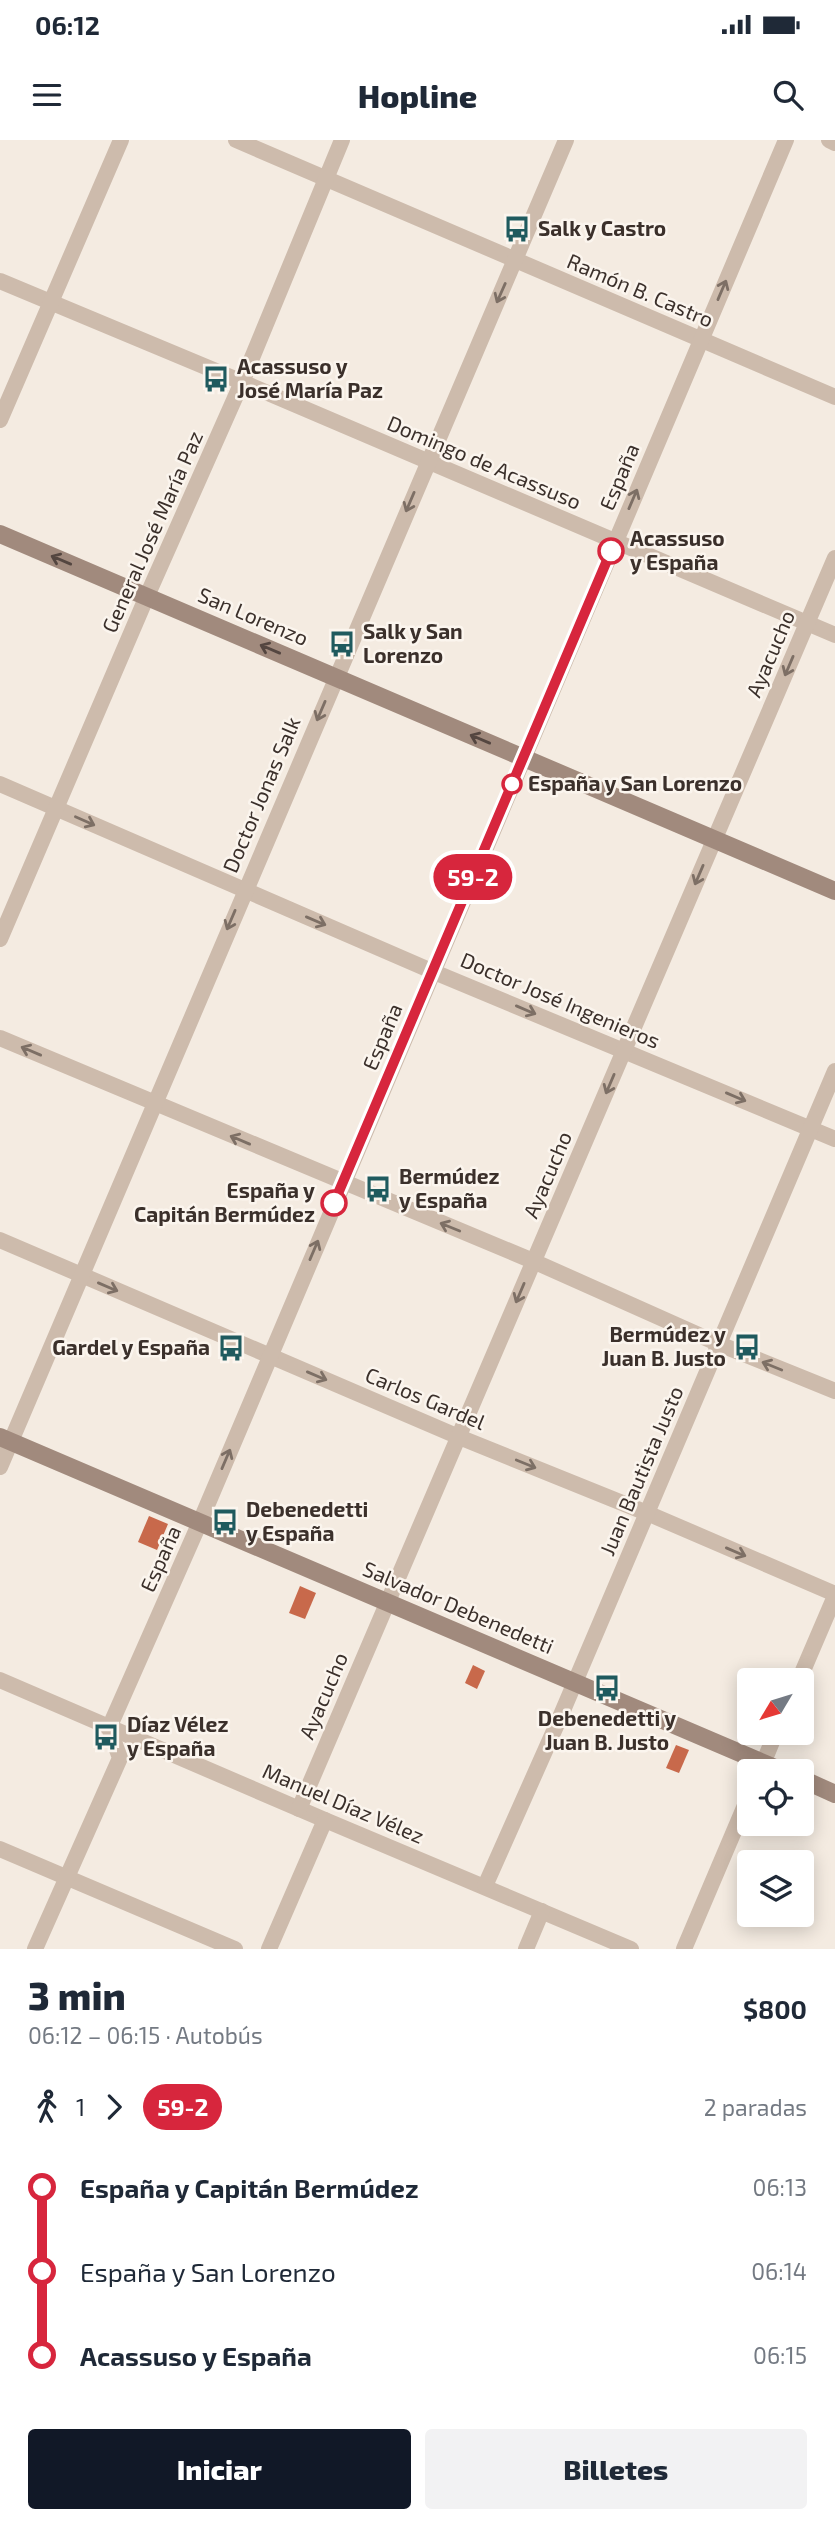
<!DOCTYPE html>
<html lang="es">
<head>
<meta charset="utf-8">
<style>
  body { margin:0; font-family:"Exo 2",sans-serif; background:#f2f2f3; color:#1f2937; height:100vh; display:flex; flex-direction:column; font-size:26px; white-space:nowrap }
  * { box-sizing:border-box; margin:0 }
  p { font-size:23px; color:#747a83 }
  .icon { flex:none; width:38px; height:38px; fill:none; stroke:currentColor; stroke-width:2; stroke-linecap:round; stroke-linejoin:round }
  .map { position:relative; height:1809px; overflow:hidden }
  .sheet { display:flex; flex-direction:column; background:#fff; flex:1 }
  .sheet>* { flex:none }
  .badge { padding:0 14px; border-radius:23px; font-size:24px; line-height:46px }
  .needle { width:46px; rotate:232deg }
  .tools { position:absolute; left:737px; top:1528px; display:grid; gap:14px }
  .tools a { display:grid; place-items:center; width:77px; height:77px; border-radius:7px; background:#fff; box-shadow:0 4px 18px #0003; font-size:35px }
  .map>.badge { position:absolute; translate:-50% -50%; box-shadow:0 0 0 4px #fff }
  .legs { display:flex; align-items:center; gap:10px; height:77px; padding:0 28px; font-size:23px }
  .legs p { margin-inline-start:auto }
  .summary { display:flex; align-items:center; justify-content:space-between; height:119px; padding:0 28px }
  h1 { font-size:38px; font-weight:800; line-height:52px }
  .button { display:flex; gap:14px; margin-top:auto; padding:14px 28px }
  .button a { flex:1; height:80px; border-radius:7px; background:#111827; color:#fff; font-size:28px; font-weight:800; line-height:80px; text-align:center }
  .button a+a { background:#f2f2f3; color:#1f2937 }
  ul { padding:0 28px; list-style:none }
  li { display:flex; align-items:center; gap:24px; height:84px; font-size:26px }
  li i { display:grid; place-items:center; width:10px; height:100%; margin:0 9px; background:currentColor }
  li i::after { content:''; width:18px; height:18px; margin:-9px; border:5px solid; border-radius:50%; background:#fff }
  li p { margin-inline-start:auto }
  li:first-child i { background:linear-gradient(#0000 50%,currentColor 0) }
  li:last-child i { background:linear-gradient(currentColor 50%,#0000 0) }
  .status { display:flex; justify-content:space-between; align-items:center; height:49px; padding:0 35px; background:#fff; direction:ltr }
  .status svg { height:19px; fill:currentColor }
  header { display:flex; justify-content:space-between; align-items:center; height:91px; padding:0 28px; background:#fff; font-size:32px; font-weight:800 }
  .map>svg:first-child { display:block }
  .building { fill:#c8694b }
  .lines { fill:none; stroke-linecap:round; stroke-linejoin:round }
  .street { stroke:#cdbbac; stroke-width:16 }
  .secondary { stroke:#a18a7d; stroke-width:18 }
  .oneway { stroke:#7d6f65 }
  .oneway2 { stroke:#544640 }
  .line-1-casing { stroke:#fff; stroke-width:16 }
  .line-1 { stroke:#d7263d; stroke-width:10 }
  .stop-1-dot { fill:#fff; stroke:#d7263d; stroke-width:3.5 }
  .labels { text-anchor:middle; stroke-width:5; stroke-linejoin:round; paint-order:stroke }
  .poi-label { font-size:21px; font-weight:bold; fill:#3b302b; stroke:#fbf5ee; text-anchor:start }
  .street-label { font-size:21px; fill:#3b302b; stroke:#fbf5ee }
  .stop-label { font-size:21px; font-weight:bold; fill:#3b302b; stroke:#fbf5ee; text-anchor:start }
</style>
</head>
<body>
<div class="status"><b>06:12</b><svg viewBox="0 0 49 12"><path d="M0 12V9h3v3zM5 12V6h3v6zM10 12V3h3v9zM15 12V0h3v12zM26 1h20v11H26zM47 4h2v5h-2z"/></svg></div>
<header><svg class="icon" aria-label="menu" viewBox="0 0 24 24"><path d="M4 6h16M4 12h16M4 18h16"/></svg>Hopline<svg class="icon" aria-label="search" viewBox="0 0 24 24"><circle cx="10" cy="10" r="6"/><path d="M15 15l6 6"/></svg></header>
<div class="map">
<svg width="835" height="1809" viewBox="0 0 835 1809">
  <rect width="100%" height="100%" fill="#f4ebe1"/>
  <g class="building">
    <path d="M149 1376 168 1384 157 1410 138 1402Z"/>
    <path d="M300 1446 316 1453 305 1479 289 1473Z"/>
    <path d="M473 1525 485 1531 477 1549 465 1543Z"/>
    <path d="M676 1605 689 1610 679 1633 666 1628Z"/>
  </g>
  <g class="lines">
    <g class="street">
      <path d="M236 0 835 257"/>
      <path d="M829 0 835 3"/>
      <path d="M0 141 242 242 835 495"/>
      <path d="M0 280 121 0"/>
      <path d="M0 644 434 832 835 999"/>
      <path d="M0 799 147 456 242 242 342 0"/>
      <path d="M0 898 533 1121 719 1204 835 1251"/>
      <path d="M0 1100 459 1297 647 1373 835 1454"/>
      <path d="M0 1327 566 0"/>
      <path d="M0 1540 325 1680 631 1809"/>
      <path d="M799 1540 835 1456"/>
      <path d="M760 1631 776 1592"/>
      <path d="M299 1669 835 418"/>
      <path d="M0 1709 235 1809"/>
      <path d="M485 1746 561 1575 835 931"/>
      <path d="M35 1809 120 1618 109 1588 200 1382 786 0"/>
      <path d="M269 1809 325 1680"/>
      <path d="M526 1809 542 1771"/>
      <path d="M684 1809 749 1656"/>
    </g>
    <g class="secondary">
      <path d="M0 394 835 751"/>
      <path d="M0 1297 782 1631"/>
      <path d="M802 1639 835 1654"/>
    </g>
  </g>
  <defs><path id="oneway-shaft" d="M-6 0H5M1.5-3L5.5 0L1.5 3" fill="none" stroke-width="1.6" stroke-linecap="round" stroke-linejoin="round" transform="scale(1.75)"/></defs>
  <g class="oneway">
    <use href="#oneway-shaft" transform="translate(722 150) rotate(-67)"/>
    <use href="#oneway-shaft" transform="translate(501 153) rotate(114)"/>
    <use href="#oneway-shaft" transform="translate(633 359) rotate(-67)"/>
    <use href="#oneway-shaft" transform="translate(410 362) rotate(113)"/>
    <use href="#oneway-shaft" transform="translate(789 526) rotate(113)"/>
    <use href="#oneway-shaft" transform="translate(321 571) rotate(113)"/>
    <use href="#oneway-shaft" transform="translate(85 681) rotate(24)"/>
    <use href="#oneway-shaft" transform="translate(699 735) rotate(113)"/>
    <use href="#oneway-shaft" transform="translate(231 780) rotate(113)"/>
    <use href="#oneway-shaft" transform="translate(316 781) rotate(23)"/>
    <use href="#oneway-shaft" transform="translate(526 870) rotate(23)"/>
    <use href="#oneway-shaft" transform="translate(31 911) rotate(-157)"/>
    <use href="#oneway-shaft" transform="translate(610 944) rotate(113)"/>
    <use href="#oneway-shaft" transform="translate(736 957) rotate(23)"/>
    <use href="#oneway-shaft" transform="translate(240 1000) rotate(-157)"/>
    <use href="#oneway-shaft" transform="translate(450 1087) rotate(-158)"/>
    <use href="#oneway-shaft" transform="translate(314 1110) rotate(-67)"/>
    <use href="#oneway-shaft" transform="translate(108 1147) rotate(23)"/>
    <use href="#oneway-shaft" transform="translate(520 1153) rotate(113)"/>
    <use href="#oneway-shaft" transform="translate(772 1226) rotate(-158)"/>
    <use href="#oneway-shaft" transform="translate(317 1236) rotate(23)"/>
    <use href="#oneway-shaft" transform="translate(226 1319) rotate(-67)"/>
    <use href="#oneway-shaft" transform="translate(526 1324) rotate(22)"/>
    <use href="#oneway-shaft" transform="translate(736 1412) rotate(23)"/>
  </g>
  <g class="oneway2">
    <use href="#oneway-shaft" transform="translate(61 420) rotate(-157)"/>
    <use href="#oneway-shaft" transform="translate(270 509) rotate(-157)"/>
    <use href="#oneway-shaft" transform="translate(480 599) rotate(-157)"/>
  </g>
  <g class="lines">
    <g class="line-1-casing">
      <path id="line-1" d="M334 1063 611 411"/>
    </g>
    <use href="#line-1" class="line-1"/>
  </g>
  <defs>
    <g id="bus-bare" transform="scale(2.1)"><path d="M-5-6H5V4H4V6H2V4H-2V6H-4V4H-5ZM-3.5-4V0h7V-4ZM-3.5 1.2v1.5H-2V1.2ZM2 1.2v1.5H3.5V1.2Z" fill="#1f5a5e" stroke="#fbf5ee" stroke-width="2.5" paint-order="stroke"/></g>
  </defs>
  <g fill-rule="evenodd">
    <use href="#bus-bare" x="517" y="89"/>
    <use href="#bus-bare" x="216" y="239"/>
    <use href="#bus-bare" x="342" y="504"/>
    <use href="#bus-bare" x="378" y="1049"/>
    <use href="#bus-bare" x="747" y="1207"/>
    <use href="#bus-bare" x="231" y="1208"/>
    <use href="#bus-bare" x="225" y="1382"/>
    <use href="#bus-bare" x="607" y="1548"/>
    <use href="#bus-bare" x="106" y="1597"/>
  </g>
  <g class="stop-1-dot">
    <circle cx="611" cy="411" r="12"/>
    <circle cx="512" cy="644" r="9"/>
    <circle cx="334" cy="1063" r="12"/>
  </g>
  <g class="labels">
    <g class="poi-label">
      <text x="538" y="96">Salk y Castro</text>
      <text x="237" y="234">Acassuso y<tspan x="237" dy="24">José María Paz</tspan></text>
      <text x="363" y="499">Salk y San<tspan x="363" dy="24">Lorenzo</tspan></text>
      <text x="399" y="1044">Bermúdez<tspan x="399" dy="24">y España</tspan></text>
      <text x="726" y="1202" text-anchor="end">Bermúdez y<tspan x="726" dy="24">Juan B. Justo</tspan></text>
      <text x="210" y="1215" text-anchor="end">Gardel y España</text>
      <text x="246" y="1377">Debenedetti<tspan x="246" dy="24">y España</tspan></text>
      <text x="607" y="1586" text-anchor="middle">Debenedetti y<tspan x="607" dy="24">Juan B. Justo</tspan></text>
      <text x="127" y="1592">Díaz Vélez<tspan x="127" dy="24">y España</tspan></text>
    </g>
    <g class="street-label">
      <text transform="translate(640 151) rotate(23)" y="7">Ramón B. Castro</text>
      <text transform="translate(484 323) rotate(23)" y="7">Domingo de Acassuso</text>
      <text transform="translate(620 337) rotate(-67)" y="7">España</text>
      <text transform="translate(153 392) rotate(-66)" y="7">General José María Paz</text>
      <text transform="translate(253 477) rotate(23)" y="7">San Lorenzo</text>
      <text transform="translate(771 514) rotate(-67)" y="7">Ayacucho</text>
      <text transform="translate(262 655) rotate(-67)" y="7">Doctor Jonas Salk</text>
      <text transform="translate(560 861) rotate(23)" y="7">Doctor José Ingenieros</text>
      <text transform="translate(383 897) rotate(-67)" y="7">España</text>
      <text transform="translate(548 1035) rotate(-67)" y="7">Ayacucho</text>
      <text transform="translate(425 1259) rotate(23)" y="7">Carlos Gardel</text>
      <text transform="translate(642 1331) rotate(-67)" y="7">Juan Bautista Justo</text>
      <text transform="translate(161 1419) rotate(-66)" y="7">España</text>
      <text transform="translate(458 1468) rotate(23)" y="7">Salvador Debenedetti</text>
      <text transform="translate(324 1556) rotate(-67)" y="7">Ayacucho</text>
      <text transform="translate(343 1664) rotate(23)" y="7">Manuel Díaz Vélez</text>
    </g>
    <g class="stop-label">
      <text x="630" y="406">Acassuso<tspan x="630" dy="24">y España</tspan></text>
      <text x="528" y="651">España y San Lorenzo</text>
      <text x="315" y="1058" text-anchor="end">España y<tspan x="315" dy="24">Capitán Bermúdez</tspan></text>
    </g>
  </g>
</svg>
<div class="tools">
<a><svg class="needle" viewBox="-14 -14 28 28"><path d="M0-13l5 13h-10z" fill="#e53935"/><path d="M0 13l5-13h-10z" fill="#747a83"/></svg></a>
<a><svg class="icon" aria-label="locate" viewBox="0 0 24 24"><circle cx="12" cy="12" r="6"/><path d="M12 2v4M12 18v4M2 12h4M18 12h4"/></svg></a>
<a><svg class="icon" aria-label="layers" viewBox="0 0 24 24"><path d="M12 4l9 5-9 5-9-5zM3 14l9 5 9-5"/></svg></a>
</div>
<b class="badge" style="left:473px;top:737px;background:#d7263d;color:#fff">59-2</b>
</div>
<section class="sheet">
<div class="summary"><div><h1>3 min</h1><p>06:12 – 06:15 · Autobús</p></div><b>$800</b></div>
<div class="legs"><svg class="icon" aria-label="walk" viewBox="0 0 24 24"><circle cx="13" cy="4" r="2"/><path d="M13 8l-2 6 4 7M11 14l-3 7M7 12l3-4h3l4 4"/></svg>1<svg class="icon" aria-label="forward" viewBox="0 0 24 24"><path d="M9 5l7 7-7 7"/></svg><b class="badge" style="background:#d7263d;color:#fff">59-2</b><p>2 paradas</p></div>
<ul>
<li><i style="color:#d7263d"></i><b>España y Capitán Bermúdez</b><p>06:13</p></li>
<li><i style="color:#d7263d"></i><span>España y San Lorenzo</span><p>06:14</p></li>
<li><i style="color:#d7263d"></i><b>Acassuso y España</b><p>06:15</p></li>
</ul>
<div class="button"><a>Iniciar</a><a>Billetes</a></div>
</section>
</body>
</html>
